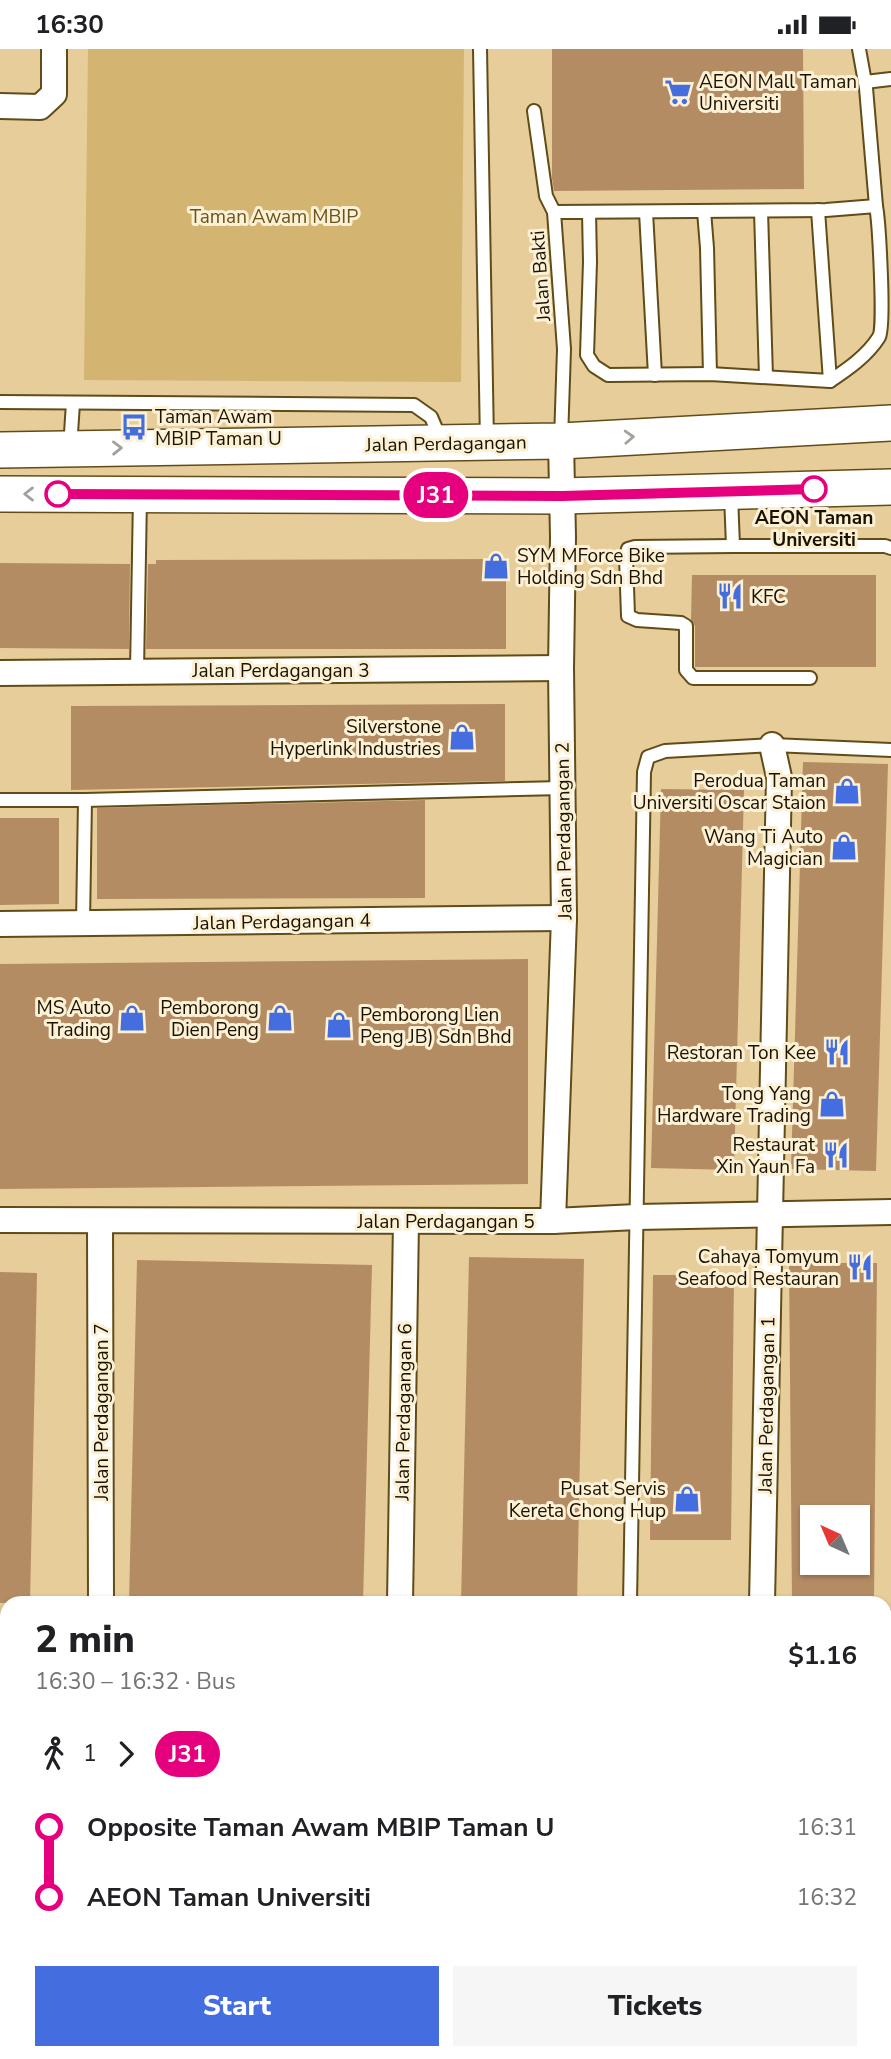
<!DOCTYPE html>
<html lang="en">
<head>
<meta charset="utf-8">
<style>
  body { margin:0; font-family:"Nunito Sans",sans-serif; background:#f6f6f6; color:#202124; height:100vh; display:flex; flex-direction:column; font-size:26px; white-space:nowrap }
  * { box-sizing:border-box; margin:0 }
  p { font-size:23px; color:#757577 }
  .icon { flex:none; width:38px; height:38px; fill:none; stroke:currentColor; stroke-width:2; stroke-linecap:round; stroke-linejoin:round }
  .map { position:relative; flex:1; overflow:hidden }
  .panel { position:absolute; left:0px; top:1547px; width:892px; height:464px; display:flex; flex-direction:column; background:#fff; border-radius:21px 21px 0 0; box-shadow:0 2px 5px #0004 }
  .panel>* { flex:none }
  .badge { padding:0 14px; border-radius:23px; font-size:24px; line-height:46px }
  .needle { width:46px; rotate:316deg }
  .controls { position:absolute; left:800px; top:1456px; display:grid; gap:14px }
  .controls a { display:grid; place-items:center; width:70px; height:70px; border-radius:0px; background:#fff; box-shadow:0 2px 5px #0004; font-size:35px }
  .map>.badge { position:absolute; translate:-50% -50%; box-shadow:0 0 0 4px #fff }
  .legs { display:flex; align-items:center; gap:10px; height:77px; padding:0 35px; font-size:23px }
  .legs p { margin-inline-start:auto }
  .head { display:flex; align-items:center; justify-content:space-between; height:119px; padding:0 35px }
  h1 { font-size:38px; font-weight:800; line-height:52px }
  .primary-button { display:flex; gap:14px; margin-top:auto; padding:14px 35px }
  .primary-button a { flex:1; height:80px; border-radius:0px; background:#446ddf; color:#fff; font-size:28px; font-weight:800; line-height:80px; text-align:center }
  .primary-button a+a { background:#f6f6f6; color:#202124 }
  ul { padding:0 35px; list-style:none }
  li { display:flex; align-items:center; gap:24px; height:70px; font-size:26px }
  li i { display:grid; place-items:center; width:10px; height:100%; margin:0 9px; background:currentColor }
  li i::after { content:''; width:18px; height:18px; margin:-9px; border:5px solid; border-radius:50%; background:#fff }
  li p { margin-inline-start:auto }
  li:first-child i { background:linear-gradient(#0000 50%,currentColor 0) }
  li:last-child i { background:linear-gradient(currentColor 50%,#0000 0) }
  .status { display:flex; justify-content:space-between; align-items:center; height:49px; padding:0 35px; background:#fff; direction:ltr }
  .status svg { height:19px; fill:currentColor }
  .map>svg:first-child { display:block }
  .green { fill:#d3b571 }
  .building { fill:#b48c64; fill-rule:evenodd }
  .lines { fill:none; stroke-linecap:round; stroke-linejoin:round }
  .service-casing { stroke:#614c18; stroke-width:16 }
  .minor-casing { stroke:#614c18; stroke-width:28 }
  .secondary-casing { stroke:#614c18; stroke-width:38 }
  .service { stroke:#fff; stroke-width:12 }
  .minor { stroke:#fff; stroke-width:24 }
  .secondary { stroke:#fff; stroke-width:35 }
  .oneway { stroke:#a3a099 }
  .line-1-casing { stroke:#fff; stroke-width:16 }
  .line-1 { stroke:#e6007e; stroke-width:10 }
  .stop-1-dot { fill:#fff; stroke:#e6007e; stroke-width:3.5 }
  .labels { text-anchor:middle; stroke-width:6; stroke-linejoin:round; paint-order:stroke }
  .poi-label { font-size:19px; fill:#1a1201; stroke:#fcf0d5; text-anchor:end }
  .park-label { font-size:19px; fill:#6a531c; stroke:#fcf0d5 }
  .street-label { font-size:19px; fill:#1a1201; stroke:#fcf0d5 }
  .stop-label { font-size:19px; font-weight:bold; fill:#1a1201; stroke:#fcf0d5 }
</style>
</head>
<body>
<div class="status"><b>16:30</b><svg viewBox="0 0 49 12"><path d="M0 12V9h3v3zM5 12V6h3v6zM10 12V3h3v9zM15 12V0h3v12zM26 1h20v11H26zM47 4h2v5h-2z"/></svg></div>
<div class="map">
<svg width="891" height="2010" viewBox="0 0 891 2010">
  <rect width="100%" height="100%" fill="#e6cd99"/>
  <path class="green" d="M88 0H464L461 333 84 331Z"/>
  <g class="building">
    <path d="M552 0H803L804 140 554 142 552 129Z"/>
    <path d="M506 510V600H146L148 515H156V511Z"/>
    <path d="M0 514 130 515 129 600 0 599Z"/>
    <path d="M692 526H876V618H695V577L691 570Z"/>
    <path d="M505 655V732L71 741V657Z"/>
    <path d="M803 713 888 715 876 1122 791 1120Z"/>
    <path d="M661 740 744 741 734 1121 651 1119Z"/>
    <path d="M425 751V849L97 850V759Z"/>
    <path d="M0 769H59V855L0 856Z"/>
    <path d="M528 910V1135L0 1140V915Z"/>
    <path d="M469 1208 584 1210 577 1554H461Z"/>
    <path d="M137 1211 372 1216 363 1554H129Z"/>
    <path d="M789 1214H877L874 1554 792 1553ZM812 1468H858V1514H812Z"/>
    <path d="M0 1223 37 1224 30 1554H0Z"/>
    <path d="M653 1226H734L731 1491H650Z"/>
  </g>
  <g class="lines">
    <g class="service-casing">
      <g id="service">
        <path d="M480 0 487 393"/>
        <path d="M859 0 866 39 876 157"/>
        <path d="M865 33 891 30"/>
        <path d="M534 62 546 147 554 163 564 300 561 391"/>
        <path d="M818 161 830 332"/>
        <path d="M704 162 707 199 710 325"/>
        <path d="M761 162 766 328"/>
        <path d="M554 163 826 161 876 157C879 173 885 278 879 288 867 307 848 320 830 332L710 325 608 326 594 317 587 306 590 213 589 163"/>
        <path d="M646 163 655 326"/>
        <path d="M0 353 414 356 431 368 440 389"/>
        <path d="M70 399 73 354"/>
        <path d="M731 446 733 497H885L891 499"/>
        <path d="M733 497 635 498 628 500 626 508 628 567 637 571 681 574 686 577V621L693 629H810"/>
        <path d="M137 622 140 447"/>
        <path d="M0 751H85L562 739"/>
        <path d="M83 874 85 751"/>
        <path d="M630 1554 644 723 648 708 665 702 772 696 891 701"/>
        <path d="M886 1690 891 1568"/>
        <path d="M620 2010V2004"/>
      </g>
    </g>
    <g class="minor-casing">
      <g id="minor">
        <path d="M0 57 40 58 54 45V0"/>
        <path d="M0 624 561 619"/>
        <path d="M0 875 564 869"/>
        <path d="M0 1171 553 1172 637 1168 891 1163"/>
        <path d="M100 1172 101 1554"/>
        <path d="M553 1172 564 869 561 619 563 488 561 392"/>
        <path d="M400 1554 406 1172"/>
        <path d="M762 1554 779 728 772 696"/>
        <path d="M0 1652H7"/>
        <path d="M886 1933H891"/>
        <path d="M0 1948 7 1947"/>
        <path d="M753 2010 754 2004"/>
      </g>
    </g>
    <g class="secondary-casing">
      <g id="secondary">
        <path d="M0 401 561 392 891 374"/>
        <path d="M0 445 562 447 891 438"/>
      </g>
    </g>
    <use href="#service" class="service"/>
    <use href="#minor" class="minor"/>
    <use href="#secondary" class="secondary"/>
  </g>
  <defs><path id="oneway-chevron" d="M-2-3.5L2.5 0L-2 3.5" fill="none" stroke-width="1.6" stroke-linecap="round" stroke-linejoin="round" transform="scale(1.75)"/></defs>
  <g class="oneway">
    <use href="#oneway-chevron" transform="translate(629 388) rotate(-3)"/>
    <use href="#oneway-chevron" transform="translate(117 399) rotate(-1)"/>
    <use href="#oneway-chevron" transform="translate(29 445) rotate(180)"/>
  </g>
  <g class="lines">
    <g class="line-1-casing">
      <path id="line-1" d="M58 445 562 447 814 440"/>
    </g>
    <use href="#line-1" class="line-1"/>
  </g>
  <defs>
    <g id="supermarket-bare" transform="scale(2.1)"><path d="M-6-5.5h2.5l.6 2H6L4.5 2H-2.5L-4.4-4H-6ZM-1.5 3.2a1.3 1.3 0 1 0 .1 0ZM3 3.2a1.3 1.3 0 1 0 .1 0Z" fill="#446ddf" stroke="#fcf0d5" stroke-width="2.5" paint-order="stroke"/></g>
    <g id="bus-bare" transform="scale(2.1)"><path d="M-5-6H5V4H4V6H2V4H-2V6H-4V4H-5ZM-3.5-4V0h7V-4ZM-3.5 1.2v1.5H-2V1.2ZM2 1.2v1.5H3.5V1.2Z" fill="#446ddf" stroke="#fcf0d5" stroke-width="2.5" paint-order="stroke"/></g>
    <g id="shop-bare" transform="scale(2.1)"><path d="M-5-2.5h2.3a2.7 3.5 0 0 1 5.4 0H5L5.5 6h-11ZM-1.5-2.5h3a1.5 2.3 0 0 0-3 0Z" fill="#446ddf" stroke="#fcf0d5" stroke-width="2.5" paint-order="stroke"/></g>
    <g id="restaurant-bare" transform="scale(2.1)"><path d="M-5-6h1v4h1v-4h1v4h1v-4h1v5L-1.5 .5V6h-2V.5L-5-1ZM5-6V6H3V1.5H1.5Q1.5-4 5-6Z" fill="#446ddf" stroke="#fcf0d5" stroke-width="2.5" paint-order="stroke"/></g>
  </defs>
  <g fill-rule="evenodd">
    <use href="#supermarket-bare" x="678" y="43"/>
    <use href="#bus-bare" x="134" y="378"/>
    <use href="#shop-bare" x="496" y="517"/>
    <use href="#restaurant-bare" x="730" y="547"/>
    <use href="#shop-bare" x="462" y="688"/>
    <use href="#shop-bare" x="847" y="742"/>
    <use href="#shop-bare" x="844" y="798"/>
    <use href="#shop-bare" x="132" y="969"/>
    <use href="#shop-bare" x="280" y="969"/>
    <use href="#shop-bare" x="339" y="976"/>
    <use href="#restaurant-bare" x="837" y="1003"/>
    <use href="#shop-bare" x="832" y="1055"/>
    <use href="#restaurant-bare" x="836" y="1106"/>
    <use href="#restaurant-bare" x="860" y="1218"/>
    <use href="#shop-bare" x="687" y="1450"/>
  </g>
  <g class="stop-1-dot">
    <circle cx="814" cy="440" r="12"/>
    <circle cx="58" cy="445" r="12"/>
  </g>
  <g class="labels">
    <g class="poi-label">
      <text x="699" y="39" text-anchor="start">AEON Mall Taman<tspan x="699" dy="22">Universiti</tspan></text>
      <text x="155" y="374" text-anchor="start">Taman Awam<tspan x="155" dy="22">MBIP Taman U</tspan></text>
      <text x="517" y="513" text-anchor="start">SYM MForce Bike<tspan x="517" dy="22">Holding Sdn Bhd</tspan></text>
      <text x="751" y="554" text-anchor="start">KFC</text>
      <text x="441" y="684">Silverstone<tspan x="441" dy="22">Hyperlink Industries</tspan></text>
      <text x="826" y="738">Perodua Taman<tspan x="826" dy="22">Universiti Oscar Staion</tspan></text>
      <text x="823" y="794">Wang Ti Auto<tspan x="823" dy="22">Magician</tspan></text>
      <text x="111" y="965">MS Auto<tspan x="111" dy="22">Trading</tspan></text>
      <text x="259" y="965">Pemborong<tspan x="259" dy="22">Dien Peng</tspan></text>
      <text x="360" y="972" text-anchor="start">Pemborong Lien<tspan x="360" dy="22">Peng JB) Sdn Bhd</tspan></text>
      <text x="816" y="1010">Restoran Ton Kee</text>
      <text x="811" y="1051">Tong Yang<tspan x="811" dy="22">Hardware Trading</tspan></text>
      <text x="815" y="1102">Restaurat<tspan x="815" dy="22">Xin Yaun Fa</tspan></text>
      <text x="839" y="1214">Cahaya Tomyum<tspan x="839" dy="22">Seafood Restauran</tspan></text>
      <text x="666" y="1446">Pusat Servis<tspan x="666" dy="22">Kereta Chong Hup</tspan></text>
    </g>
    <g class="park-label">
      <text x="274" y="174">Taman Awam MBIP</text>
    </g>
    <g class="street-label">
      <text transform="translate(540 227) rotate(-94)" y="7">Jalan Bakti</text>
      <text transform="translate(446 394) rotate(-1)" y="7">Jalan Perdagangan</text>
      <text x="281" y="628">Jalan Perdagangan 3</text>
      <text transform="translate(563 782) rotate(-91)" y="7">Jalan Perdagangan 2</text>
      <text transform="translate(282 872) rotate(-1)" y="7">Jalan Perdagangan 4</text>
      <text x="446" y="1179">Jalan Perdagangan 5</text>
      <text transform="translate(766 1356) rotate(-89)" y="7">Jalan Perdagangan 1</text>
      <text transform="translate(101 1363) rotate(-90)" y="7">Jalan Perdagangan 7</text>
      <text transform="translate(403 1363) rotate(-89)" y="7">Jalan Perdagangan 6</text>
    </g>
    <g class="stop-label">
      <text x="814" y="475">AEON Taman<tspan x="814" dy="22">Universiti</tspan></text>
    </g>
  </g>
</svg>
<div class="controls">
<a><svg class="needle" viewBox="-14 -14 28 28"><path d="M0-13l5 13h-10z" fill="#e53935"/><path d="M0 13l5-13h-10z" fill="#757577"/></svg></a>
</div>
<b class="badge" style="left:436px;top:446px;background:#e6007e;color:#fff">J31</b>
<section class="panel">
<div class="head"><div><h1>2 min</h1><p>16:30 – 16:32 · Bus</p></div><b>$1.16</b></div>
<div class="legs"><svg class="icon" aria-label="walk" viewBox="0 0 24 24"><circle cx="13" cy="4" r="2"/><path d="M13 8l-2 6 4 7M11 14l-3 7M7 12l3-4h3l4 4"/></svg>1<svg class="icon" aria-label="forward" viewBox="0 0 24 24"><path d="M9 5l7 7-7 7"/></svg><b class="badge" style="background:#e6007e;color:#fff">J31</b></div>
<ul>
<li><i style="color:#e6007e"></i><b>Opposite Taman Awam MBIP Taman U</b><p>16:31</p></li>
<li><i style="color:#e6007e"></i><b>AEON Taman Universiti</b><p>16:32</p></li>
</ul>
<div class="primary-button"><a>Start</a><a>Tickets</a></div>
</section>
</div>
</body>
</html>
